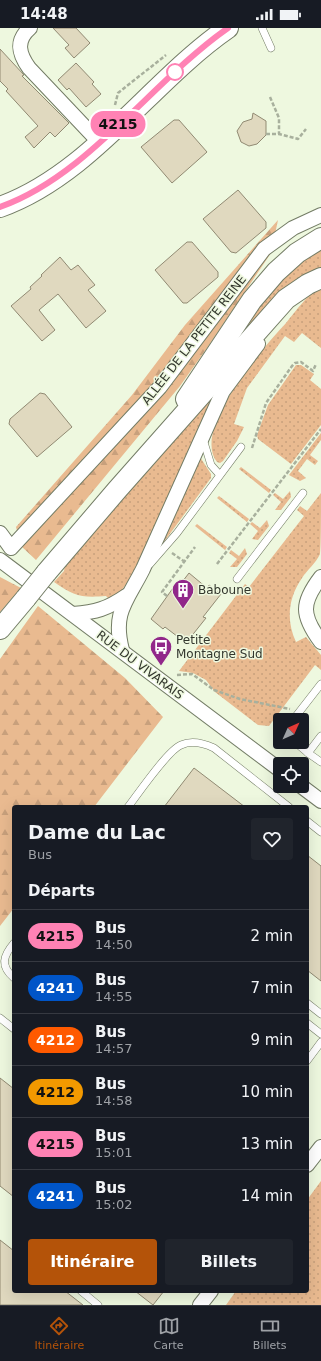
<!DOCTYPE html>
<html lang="fr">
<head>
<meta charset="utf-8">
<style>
  body { margin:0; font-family:"DejaVu Sans",sans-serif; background:#20242c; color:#f1f3f6; height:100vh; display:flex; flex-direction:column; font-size:15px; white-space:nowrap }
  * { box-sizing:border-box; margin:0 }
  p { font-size:13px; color:#9ea1a6 }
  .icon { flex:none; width:22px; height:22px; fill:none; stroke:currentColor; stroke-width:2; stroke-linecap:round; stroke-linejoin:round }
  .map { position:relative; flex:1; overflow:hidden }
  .details { position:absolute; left:12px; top:777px; width:297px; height:488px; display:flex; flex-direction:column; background:#171b24; border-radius:4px; box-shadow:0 4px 16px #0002 }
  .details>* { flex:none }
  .badge { padding:0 8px; border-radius:13px; font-size:14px; line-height:26px }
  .needle { width:26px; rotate:45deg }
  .buttons { position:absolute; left:273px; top:685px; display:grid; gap:8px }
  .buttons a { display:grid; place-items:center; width:36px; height:36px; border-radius:4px; background:#171b24; box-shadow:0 4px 16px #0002; font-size:20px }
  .map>.badge { position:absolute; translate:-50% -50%; box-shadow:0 0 0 2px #fff }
  h2 { padding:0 16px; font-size:15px; line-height:36px }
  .round { display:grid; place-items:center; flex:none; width:42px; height:42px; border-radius:4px; background:#20242c }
  .headline { display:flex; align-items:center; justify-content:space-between; height:68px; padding:0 16px }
  h1 { font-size:19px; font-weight:700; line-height:30px }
  .button { display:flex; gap:8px; margin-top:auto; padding:8px 16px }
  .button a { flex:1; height:46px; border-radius:4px; background:#b45309; color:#fff; font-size:16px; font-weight:700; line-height:46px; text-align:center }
  .button a+a { background:#20242c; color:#f1f3f6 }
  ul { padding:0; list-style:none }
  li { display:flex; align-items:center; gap:12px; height:52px; padding:0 16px; border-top:1px solid #363941 }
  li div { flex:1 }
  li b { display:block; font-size:15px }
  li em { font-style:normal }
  li .badge { min-width:44px; font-weight:700; text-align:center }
  .status { display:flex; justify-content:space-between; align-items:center; height:28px; padding:0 20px; background:#171b24; direction:ltr }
  .status svg { height:11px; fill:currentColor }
  .tab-bar { display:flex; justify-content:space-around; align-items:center; height:56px; border-top:1px solid #363941; background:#171b24; font-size:11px; color:#9ea1a6 }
  .tab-bar a { display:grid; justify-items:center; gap:2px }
  .tab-bar .active { color:#b45309 }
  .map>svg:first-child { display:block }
  .grass { fill:url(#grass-dots) }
  .forest { fill:url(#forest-firs) }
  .building { fill:#e0d9bf; stroke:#918a73 }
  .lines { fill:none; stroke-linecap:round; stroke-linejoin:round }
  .lane-casing { stroke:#737c65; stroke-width:8 }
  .street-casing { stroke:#737c65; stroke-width:16 }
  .secondary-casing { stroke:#737c65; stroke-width:22 }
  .path { stroke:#a8b09d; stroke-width:2.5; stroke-dasharray:4 2; stroke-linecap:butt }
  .lane { stroke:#fff; stroke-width:7 }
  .street { stroke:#fff; stroke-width:14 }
  .secondary { stroke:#fff; stroke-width:20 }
  .secondary-bridge-casing { stroke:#737c65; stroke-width:22; stroke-linecap:butt }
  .secondary-bridge { stroke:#fff; stroke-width:20 }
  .line-casing { stroke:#fff; stroke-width:9 }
  .line { stroke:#ff82b4; stroke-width:6 }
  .stop-dot { fill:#fff; stroke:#ff82b4; stroke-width:2 }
  .labels { text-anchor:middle; stroke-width:3; stroke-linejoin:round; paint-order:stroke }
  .street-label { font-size:12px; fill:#32362d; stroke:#eef8df }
  .poi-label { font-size:12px; fill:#32362d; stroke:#eef8df; text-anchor:start }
</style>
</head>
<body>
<div class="status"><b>14:48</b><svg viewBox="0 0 49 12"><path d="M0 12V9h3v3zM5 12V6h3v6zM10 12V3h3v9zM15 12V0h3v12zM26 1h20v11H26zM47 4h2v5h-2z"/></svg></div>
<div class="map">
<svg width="321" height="1277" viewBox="0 0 321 1277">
  <defs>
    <pattern id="grass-dots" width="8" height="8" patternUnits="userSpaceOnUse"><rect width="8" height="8" fill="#e9ba90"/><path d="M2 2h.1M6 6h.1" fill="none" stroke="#c8a07c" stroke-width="1.8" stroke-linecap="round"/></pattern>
    <pattern id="forest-firs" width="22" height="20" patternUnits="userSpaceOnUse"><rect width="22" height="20" fill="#e9ba90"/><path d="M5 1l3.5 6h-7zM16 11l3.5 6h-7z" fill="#c8a07c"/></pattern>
  </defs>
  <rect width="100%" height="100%" fill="#eef8df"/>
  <g class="grass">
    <path d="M321 218V242L253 299 248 298 246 293 283 247Z"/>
    <path d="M321 257V320L302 305 294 314 285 308 247 360 234 396 244 399 237 413 223 433 220 435 217 434C191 401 264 319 286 295 298 280 306 269 321 257Z"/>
    <path d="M296 337H301L314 346 310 352 321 361V397L291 436 258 411 257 407 268 377Z"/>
    <path d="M217 358 221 361 134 545 119 566 111 573 106 568C81 570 74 568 54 554L64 543 65 537Z"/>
    <path d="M321 405V412L310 427 318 433 315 437 307 431 298 443 306 450 300 453 289 447Z"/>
    <path d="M200 429 211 446V450L158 522Z"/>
    <path d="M241 439 271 462 269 465 239 441Z"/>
    <path d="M290 463 291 469 281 482H275L281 474 273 467 275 465 283 471Z"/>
    <path d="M321 465C321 476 321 519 320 526 316 535 307 542 302 550 288 570 286 593 296 614L306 609 321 627V642L315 637 269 698 258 697 215 664 206 652 193 645 179 643 245 556 249 559 304 488 297 482 300 478 307 483Z"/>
    <path d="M219 468 249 491 247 494 217 470Z"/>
    <path d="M267 492 269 498 258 512 252 511 258 503 250 496 252 494 260 500Z"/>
    <path d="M197 496 227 519 225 522 195 498Z"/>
    <path d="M245 520 247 526 237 539H230L237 531 229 525 231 522 239 528Z"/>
    <path d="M321 1153V1277H226L236 1263H307V1172Z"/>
  </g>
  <g class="forest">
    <path d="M278 192 271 225 207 320 180 358 36 532 21 518 16 499 132 367 185 297Z"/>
    <path d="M0 549 21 560 0 584Z"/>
    <path d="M38 578 125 650 163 689 94 779H14V880L0 898V631Z"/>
  </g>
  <g class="building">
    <path d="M53 0H76L90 15 74 30 65 20 69 17Z"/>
    <path d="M0 21 24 47 22 48 69 95 55 109 50 104 34 120 25 109 38 98 6 63 8 61 0 53Z"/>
    <path d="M76 35 94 54 92 56 101 66 86 79 69 60 67 62 58 52Z"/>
    <path d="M253 85 266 93V107L257 116 249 118 241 114 237 103 243 94 252 91Z"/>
    <path d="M174 92H179L207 124 172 155 141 119Z"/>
    <path d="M238 162 266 194V200L236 225 231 224 203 191Z"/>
    <path d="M187 214H192L218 244V249L187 275H183L155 242Z"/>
    <path d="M60 229 71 242 78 237 95 257 88 262 106 283 86 300 58 266 39 282 55 302 42 313 11 278 31 261 30 259 42 248 41 247Z"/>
    <path d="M40 365 45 366 72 399 37 429 9 396 10 391Z"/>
    <path d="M189 545 207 560 209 557 221 566 203 589 206 590 186 615 165 599 163 601 151 591 173 560 176 562Z"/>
    <path d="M194 740 245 779H164Z"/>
    <path d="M307 827 321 838V953L307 942Z"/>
    <path d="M0 1050 14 1061V1169L0 1158Z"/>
    <path d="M0 1212 14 1223V1263H65L83 1277H0Z"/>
    <path d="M135 1263H164L153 1277Z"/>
  </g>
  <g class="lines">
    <g class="lane-casing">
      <g id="lane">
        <path d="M262 0 271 20"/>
        <path d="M203 411 211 437 219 446"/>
        <path d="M150 536 177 505 241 419"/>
        <path d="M237 551 303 465"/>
        <path d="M293 692 321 656"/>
        <path d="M295 714 308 725 321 708"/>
        <path d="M308 725 321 734"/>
        <path d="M128 779C138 766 168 722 181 717 192 712 203 715 214 720L289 779"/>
        <path d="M307 793 321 804"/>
        <path d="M14 915C3 928 0 938 14 950"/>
        <path d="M307 975 321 986"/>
        <path d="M0 990 14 1001"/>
        <path d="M307 995 321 1006"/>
        <path d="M307 1033 321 1014"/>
        <path d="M81 1263 98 1277"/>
      </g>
    </g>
    <g class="street-casing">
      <g id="street">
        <path d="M30 0C15 13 19 26 29 40L99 114"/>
        <path d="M0 505 11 520 160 359 264 221 293 200 321 187"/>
        <path d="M0 532 280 742"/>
        <path d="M321 549C301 575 301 587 321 614"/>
        <path d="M73 586C96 584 107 581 126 568"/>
        <path d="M122 622C112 584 127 573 143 541L223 363 258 316"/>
        <path d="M301 758 321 773"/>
        <path d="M307 1137 321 1119"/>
        <path d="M200 1277 211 1263"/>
      </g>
    </g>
    <g class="secondary-casing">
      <g id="secondary">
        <path d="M0 179C90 147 151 53 228 0"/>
        <path d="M186 371 252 272 276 244 297 225 321 210"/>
        <path d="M46 545 117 462 286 271 308 256 321 250"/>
        <path d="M0 601 26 570"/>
      </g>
    </g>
    <g class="path">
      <path d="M270 69 279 90V106"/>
      <path d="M115 77 118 65 166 27"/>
      <path d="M266 106H279L298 111 306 101"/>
      <path d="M252 420 266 375 292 338 295 335 301 334 313 343 316 336"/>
      <path d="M172 525 185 534"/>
      <path d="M217 536 321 401"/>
      <path d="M167 568 162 564 195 519"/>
      <path d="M177 647 192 646 214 662 240 671 290 681"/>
    </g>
    <use href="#lane" class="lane"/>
    <use href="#street" class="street"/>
    <use href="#secondary" class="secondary"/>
    <g class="secondary-bridge-casing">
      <path id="secondary-bridge" d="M26 570 46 545"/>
    </g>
    <use href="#secondary-bridge" class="secondary-bridge"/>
  </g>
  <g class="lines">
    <g class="line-casing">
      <path id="line" d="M0 179C88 148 152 53 228 0"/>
    </g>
    <use href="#line" class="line"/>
  </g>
  <defs>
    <g id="building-pin" transform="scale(1.15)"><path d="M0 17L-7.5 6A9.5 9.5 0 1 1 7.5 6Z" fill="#91278a" stroke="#eef8df"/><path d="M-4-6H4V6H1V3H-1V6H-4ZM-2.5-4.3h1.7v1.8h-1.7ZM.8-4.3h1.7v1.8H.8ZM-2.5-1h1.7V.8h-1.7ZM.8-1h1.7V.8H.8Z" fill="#fff"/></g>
    <g id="bus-pin" transform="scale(1.15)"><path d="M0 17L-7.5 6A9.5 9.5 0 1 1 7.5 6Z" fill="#91278a" stroke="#eef8df"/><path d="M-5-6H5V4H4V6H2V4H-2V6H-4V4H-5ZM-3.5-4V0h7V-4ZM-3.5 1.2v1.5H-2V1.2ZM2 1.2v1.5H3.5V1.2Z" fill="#fff"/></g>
  </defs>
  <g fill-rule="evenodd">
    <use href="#building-pin" x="183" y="562"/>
    <use href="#bus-pin" x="161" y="619"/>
  </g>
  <circle class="stop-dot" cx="175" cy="44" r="8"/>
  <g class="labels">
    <g class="street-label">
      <text transform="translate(194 312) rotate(-52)" y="4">ALLÉE DE LA PETITE REINE</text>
      <text transform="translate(140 637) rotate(37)" y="4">RUE DU VIVARAIS</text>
    </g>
    <g class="poi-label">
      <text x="198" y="566">Baboune</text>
      <text x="176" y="616">Petite<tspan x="176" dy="14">Montagne Sud</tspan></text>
    </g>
  </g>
</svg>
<div class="buttons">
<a><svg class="needle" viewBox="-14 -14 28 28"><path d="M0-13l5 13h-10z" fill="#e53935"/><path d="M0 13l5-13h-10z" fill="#9ea1a6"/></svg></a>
<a><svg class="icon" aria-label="locate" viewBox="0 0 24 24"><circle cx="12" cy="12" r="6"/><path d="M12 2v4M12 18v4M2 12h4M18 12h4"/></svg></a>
</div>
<b class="badge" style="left:118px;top:96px;background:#ff82b4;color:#111">4215</b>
<section class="details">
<div class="headline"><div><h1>Dame du Lac</h1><p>Bus</p></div><a class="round"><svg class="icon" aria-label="heart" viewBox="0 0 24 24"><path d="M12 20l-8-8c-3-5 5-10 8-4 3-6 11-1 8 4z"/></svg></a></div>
<h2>Départs</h2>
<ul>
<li><span class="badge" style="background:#ff82b4;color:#111">4215</span><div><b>Bus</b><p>14:50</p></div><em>2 min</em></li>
<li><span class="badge" style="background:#0055c8;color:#fff">4241</span><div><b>Bus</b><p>14:55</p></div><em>7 min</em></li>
<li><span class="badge" style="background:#ff5a00;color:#fff">4212</span><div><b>Bus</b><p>14:57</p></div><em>9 min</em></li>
<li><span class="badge" style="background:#f39900;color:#111">4212</span><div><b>Bus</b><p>14:58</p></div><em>10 min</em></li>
<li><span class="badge" style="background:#ff82b4;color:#111">4215</span><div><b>Bus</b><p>15:01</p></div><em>13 min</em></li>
<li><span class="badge" style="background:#0055c8;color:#fff">4241</span><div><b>Bus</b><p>15:02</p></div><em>14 min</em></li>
</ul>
<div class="button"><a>Itinéraire</a><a>Billets</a></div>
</section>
</div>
<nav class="tab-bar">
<a class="active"><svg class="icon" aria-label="directions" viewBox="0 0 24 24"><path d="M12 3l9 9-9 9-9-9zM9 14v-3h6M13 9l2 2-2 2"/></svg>Itinéraire</a>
<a><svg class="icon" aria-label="map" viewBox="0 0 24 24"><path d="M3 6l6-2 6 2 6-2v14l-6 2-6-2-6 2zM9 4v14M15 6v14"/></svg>Carte</a>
<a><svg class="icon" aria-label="tickets" viewBox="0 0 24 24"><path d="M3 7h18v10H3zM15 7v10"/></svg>Billets</a>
</nav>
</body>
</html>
